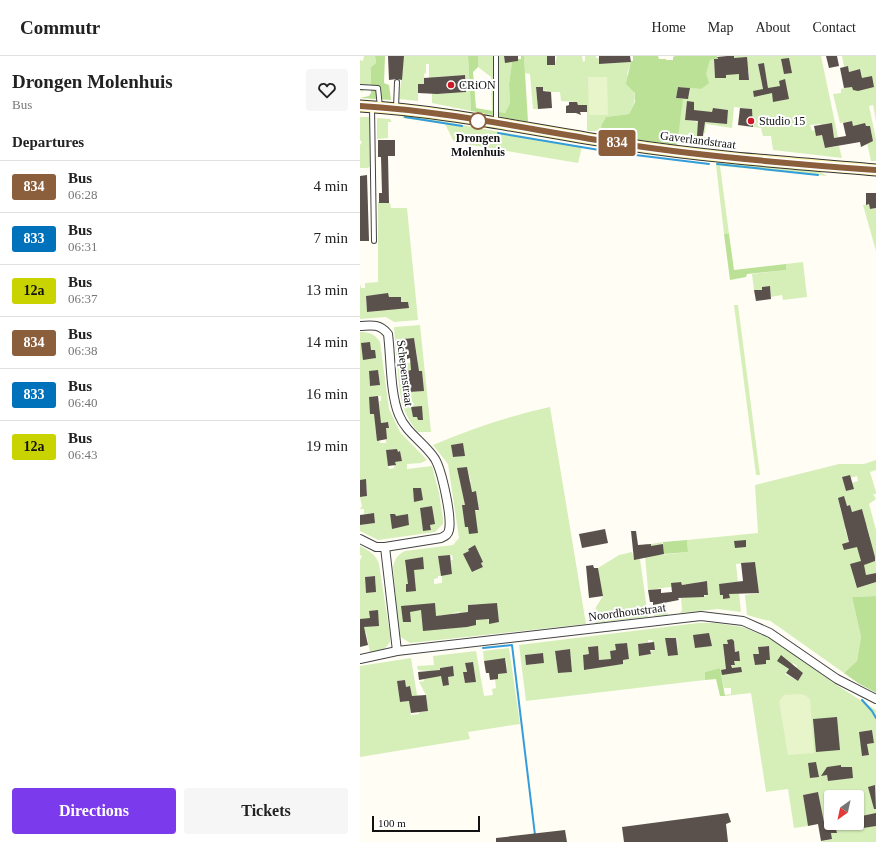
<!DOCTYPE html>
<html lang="en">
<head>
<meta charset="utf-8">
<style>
  body { margin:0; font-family:Georgia,serif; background:#f6f6f6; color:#222; height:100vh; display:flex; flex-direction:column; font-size:15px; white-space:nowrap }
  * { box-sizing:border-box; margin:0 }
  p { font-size:13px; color:#767676 }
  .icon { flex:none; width:22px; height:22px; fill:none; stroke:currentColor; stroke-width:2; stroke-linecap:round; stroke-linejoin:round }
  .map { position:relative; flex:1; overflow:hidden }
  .details { display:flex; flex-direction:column; background:#fff; width:360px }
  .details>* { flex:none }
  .badge { padding:0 8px; border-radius:3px; font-size:14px; line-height:26px }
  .needle { width:26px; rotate:213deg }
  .controls { position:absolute; left:464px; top:734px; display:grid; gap:8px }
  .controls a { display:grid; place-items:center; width:40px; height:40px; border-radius:4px; background:#fff; box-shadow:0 1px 3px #0004; font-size:20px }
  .scale { position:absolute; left:12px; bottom:10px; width:108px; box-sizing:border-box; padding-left:4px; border:2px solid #111; border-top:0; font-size:11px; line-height:14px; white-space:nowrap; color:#111; -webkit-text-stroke:3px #fff; paint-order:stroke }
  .map>.badge { position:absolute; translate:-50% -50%; box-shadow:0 0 0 2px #fff }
  h2 { padding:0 12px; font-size:15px; line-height:36px }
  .round { display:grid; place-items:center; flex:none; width:42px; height:42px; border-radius:4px; background:#f6f6f6 }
  .overview { display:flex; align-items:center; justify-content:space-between; height:68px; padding:0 12px }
  h1 { font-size:19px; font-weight:700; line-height:30px }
  .action { display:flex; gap:8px; margin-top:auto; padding:8px 12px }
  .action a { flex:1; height:46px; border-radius:4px; background:#7c3aed; color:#fff; font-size:16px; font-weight:700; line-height:46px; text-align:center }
  .action a+a { background:#f6f6f6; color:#222 }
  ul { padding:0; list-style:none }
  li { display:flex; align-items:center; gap:12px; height:52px; padding:0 12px; border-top:1px solid #e0e0e0 }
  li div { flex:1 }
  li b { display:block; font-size:15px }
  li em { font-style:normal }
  li .badge { min-width:44px; font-weight:700; text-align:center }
  header { display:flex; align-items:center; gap:24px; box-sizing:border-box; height:56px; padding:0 20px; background:#fff; border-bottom:1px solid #e0e0e0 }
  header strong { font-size:19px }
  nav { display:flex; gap:22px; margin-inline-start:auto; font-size:14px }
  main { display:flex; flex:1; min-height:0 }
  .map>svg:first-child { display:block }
  .green { fill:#d6efb9; fill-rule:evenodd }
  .forest { fill:#bae196 }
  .pitch { fill:#e8f5cb }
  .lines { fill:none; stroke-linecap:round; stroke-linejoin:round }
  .stream { stroke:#339cdb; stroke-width:2 }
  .building { fill:#5b514c }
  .service-casing { stroke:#444; stroke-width:6 }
  .minor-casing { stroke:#444; stroke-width:10 }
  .secondary-casing { stroke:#333; stroke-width:13 }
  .service { stroke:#fff; stroke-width:4 }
  .minor { stroke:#fff; stroke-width:8 }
  .secondary { stroke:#fff4af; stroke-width:11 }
  .line-casing { stroke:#fff; stroke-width:9 }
  .line { stroke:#8b5e3c; stroke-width:6 }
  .poi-dot { fill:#d01927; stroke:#fff; stroke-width:1.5 }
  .stop-dot { fill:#fff; stroke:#8b5e3c; stroke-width:2 }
  .labels { text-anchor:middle; stroke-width:4; stroke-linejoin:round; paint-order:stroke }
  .poi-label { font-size:12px; fill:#111; stroke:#fff; text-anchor:start }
  .stop-label { font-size:12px; font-weight:bold; fill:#111; stroke:#fff }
  .street-label { font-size:12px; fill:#111; stroke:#fff }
</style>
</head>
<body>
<header>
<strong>Commutr</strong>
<nav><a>Home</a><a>Map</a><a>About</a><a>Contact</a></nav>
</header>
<main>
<section class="details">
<div class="overview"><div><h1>Drongen Molenhuis</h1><p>Bus</p></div><a class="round"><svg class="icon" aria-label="heart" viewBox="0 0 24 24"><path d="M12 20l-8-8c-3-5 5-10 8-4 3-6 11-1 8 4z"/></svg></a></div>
<h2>Departures</h2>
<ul>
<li><span class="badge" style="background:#8b5e3c;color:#fff">834</span><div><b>Bus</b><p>06:28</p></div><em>4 min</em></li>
<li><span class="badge" style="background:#0072bc;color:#fff">833</span><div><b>Bus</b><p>06:31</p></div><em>7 min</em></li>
<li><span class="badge" style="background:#c8d300;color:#111">12a</span><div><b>Bus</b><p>06:37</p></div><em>13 min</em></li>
<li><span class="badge" style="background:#8b5e3c;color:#fff">834</span><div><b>Bus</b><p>06:38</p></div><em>14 min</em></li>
<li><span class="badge" style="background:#0072bc;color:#fff">833</span><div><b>Bus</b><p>06:40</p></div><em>16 min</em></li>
<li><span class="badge" style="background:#c8d300;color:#111">12a</span><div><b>Bus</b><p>06:43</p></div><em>19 min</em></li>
</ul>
<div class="action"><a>Directions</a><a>Tickets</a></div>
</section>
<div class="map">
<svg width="516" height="786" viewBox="0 0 516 786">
  <rect width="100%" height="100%" fill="#fffdf4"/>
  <g class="green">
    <path d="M4 0H15L16 7 11 11V34L4 33 3 36 0 35V4L3 5Z"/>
    <path d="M44 0H108L111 55 72 47V28H69V8H66V17L64 18 65 28 58 29V45L39 43ZM105 19 106 36 77 38 76 21Z"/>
    <path d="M118 0H144L145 6H152L149 28 150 47 145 57 132 55 131 21 118 11Z"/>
    <path d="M164 0H187V9H195L197 0H222L223 6 225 5V0H236V2H239V8L271 6 267 18C275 37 279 39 269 58L246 61 243 66 241 75H227V49L223 56H220V50H218L217 46 201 45 200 36H187V34L183 35V31H176L178 53H173L170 18 165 17Z"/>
    <path d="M374 0H461L478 81 474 82 472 68 461 71V68L450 69 452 75 455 74 462 79 465 92 479 90 482 102 413 94 411 80H403L401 72 393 71 394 62 391 61 392 53 374 51 372 72 346 68 345 77H344V74L338 73 337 80 345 81 344 87 317 82 323 40 329 41 330 32 341 33 350 4 354 3 355 22H366V15L379 18 380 24H389V15L375 7ZM404 7 409 37 404 39 398 8ZM327 46H334V54L342 55 341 66 325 64ZM353 52 368 54 367 68 351 66Z"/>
    <path d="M482 0H516V65L513 49 509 50 516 83V105H511L507 87 513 85 510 70H506L495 81 492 65 480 67 473 38 481 37V33L488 31ZM488 10 489 16 500 13 502 19 497 33 493 34 491 24 485 11Z"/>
    <path d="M43 58 222 91 218 107 94 86 85 68 42 62Z"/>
    <path d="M0 61H10L12 108 8 112H0V89L2 86 0 84Z"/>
    <path d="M17 62 30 63 32 66H28V82L17 83Z"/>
    <path d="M358 105 453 115 460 116 467 120 360 110 369 178H364L356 109Z"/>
    <path d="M18 146 30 147 31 152H47L58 264 34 266 26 261 0 263V228L1 232H5V227L18 226ZM16 239 17 255 7 256 6 240Z"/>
    <path d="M509 148 510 153 516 152V195L503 149Z"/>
    <path d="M443 206 447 241 423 244 422 239 411 241 410 230 402 231V234H394L392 218 426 214V208Z"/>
    <path d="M374 249H378L400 419H396Z"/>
    <path d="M60 269 71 376H58C39 354 40 335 37 308L58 306 54 282 43 283 45 299 36 300 34 271ZM58 314 60 335 49 336 47 315Z"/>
    <path d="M0 276C9 276 15 278 20 286L29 353 40 376 67 404 61 407 47 408V413L72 410 79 437 83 463V468L75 476 18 484 0 475V469L15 467 14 457 4 458V453H0L2 450 0 441 7 440 6 424H0ZM18 314 20 329 10 330 9 316ZM21 340V345H19L20 357 11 358 9 341ZM28 366 29 372H26V387H20L15 368ZM40 396 42 405 35 406 34 412 29 413 27 403 29 397ZM72 450 74 468 70 469 71 474 63 475 60 452ZM35 458 36 460 48 458 49 469 32 472 30 459Z"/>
    <path d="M190 351 226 568 50 587 39 580 33 511C35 503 37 499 45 495L93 489 99 482 88 408 73 389C111 373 149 360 190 351ZM103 387 104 400 93 401 92 389ZM107 411 111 426 100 428 98 412ZM116 435 119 454 104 456 103 449H105L103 437ZM115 490 123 511 113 516 104 498 109 495 108 492ZM89 499H92L93 504H91L92 518 82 520V527L74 528V523L78 522V520H81L78 500ZM63 501 54 514V518L46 515 45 504ZM137 547 139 566 129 567 127 549ZM118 548 116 569H110L108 549ZM99 556 100 571 82 573 80 559 93 560V557Z"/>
    <path d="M516 404V414L510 416 516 436V438H513L516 443 509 448 516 474V517L506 519 505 515 493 519 497 532 516 526V540L492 541 501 581 497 605 484 617 409 564 408 553 409 565 387 559 385 539 399 537 395 506 376 508 381 556 358 553 320 557 322 554 321 542 328 541 326 528 322 529 321 526H317V530L288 534 284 488H288L289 494 294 490H291V488L303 486 301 489 300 499 328 496 327 484 398 477 395 429 479 408H504ZM489 419 490 422 497 420 498 425 492 427 493 433 486 435 482 421ZM490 449 492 456 502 453 504 460 484 465 480 452ZM495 470H507L510 481 489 487 485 473ZM347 525 348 539 338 541 337 526Z"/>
    <path d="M0 490C9 495 16 498 19 508L30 579V586L23 595 10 597 6 576 0 577V504L2 500 0 499ZM15 520 16 529H14L16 536 6 537 5 521Z"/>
    <path d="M272 496 274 503H280L288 561 235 567 236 551 243 540 238 512 259 499Z"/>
    <path d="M306 547 308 559 294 560 293 549Z"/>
    <path d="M338 567H355L383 571 414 584 475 628 516 654V786H459L472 783 471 777 477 776 476 773 486 771V767H497V741H471V765L464 767 458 736 443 739 448 770 434 772 428 733 406 736 391 637 365 640V639L371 638V632H364L360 612 345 616V624L166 645 159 589ZM305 582H317L318 599 308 600ZM372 583 374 585 375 596 379 595V605H374V609L368 610 365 606 363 589 368 588 367 584ZM288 584H292L295 594 290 595 291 598 279 600 278 588 288 587ZM262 587H267L269 603 263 604V608L252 609 250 595 256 594 255 588 262 590ZM237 590 239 604H241L232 613 224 614 223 599 230 598 228 591ZM409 590 410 604H406V608L395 609 393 598H399L398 591ZM210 593 212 616 198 617 195 595ZM183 597 184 607 166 609 165 599ZM433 607 437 610 436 612 443 617 438 625 425 618ZM512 674 514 687 507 688 509 699 503 700 499 676Z"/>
    <path d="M149 592 160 668 108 676 110 683 0 701V610L51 602 57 639 59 640 62 656 68 655 66 639 59 626 64 625V623L73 621 67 615 58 614 57 610 74 609 73 600 116 595 124 640 133 639 132 633 136 632 135 623H138V618L147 617 146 603 124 605 123 595ZM113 606 116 626 105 627 103 616H107L105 607ZM93 610 94 620 88 621 89 629 83 630 80 612ZM45 624 46 631 50 630 52 641H56L59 658 51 659 50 651 52 645 40 646 37 625Z"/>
  </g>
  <g class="forest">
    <path d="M15 0H25L24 27 29 29 31 44 0 42 9 40 11 37V11L16 7Z"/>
    <path d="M108 0H118V11L113 16 116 52 145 57 150 47 149 28 152 6 158 5V3H161V0H164L168 66 111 55Z"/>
    <path d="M273 0H298L299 3H306V4H313V1L315 0H357V3L350 4 346 18 349 27 341 33 318 31 316 42 323 43 317 89 242 79C239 72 243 66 246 61L269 58 275 46V37L266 28 271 5H273Z"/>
    <path d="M364 178H369L374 214 426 208V214L387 218 386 221 370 224Z"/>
    <path d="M327 484 328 496 304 498 303 486Z"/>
    <path d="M516 540V637L498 627 484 617 497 605 501 581 492 541Z"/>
    <path d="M360 612 365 640H360L356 623 345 624V616Z"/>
  </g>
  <g class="pitch">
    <path d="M228 21H247L248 59H229Z"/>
    <path d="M440 638 445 639 450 643 454 697 428 699 419 645 424 639Z"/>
  </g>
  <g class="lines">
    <g class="stream">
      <path d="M45 61 102 70"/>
      <path d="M138 77 251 96 349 108"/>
      <path d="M357 108 458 119"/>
      <path d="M123 592 152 589 175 779"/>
      <path d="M502 644 512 655 516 662"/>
    </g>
  </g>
  <g class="building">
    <path d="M28 0H44L42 24 37 23 29 24Z"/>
    <path d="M144 0H158V5L145 7Z"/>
    <rect x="187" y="0" width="8" height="9"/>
    <path d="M239 0H270L271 6 239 8Z"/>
    <path d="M367 0H374V2L387 1 389 24H379V18L366 19V22H355L354 3H358L357 1Z"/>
    <path d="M466 0H477L479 10 469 12Z"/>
    <path d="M429 2 432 17 424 18 421 3Z"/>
    <path d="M404 7 408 32 420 30 419 25 425 23 429 43 413 46 412 37 394 41 393 35 403 33 398 8Z"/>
    <path d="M488 10 489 16 500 13 502 22 512 20 514 31 498 35 493 34 492 31 484 32 480 12Z"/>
    <path d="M105 19 106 36 77 38 58 37V28H64V22Z"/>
    <path d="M176 31H183V35L191 36 192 52 178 53Z"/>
    <path d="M318 31 330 32 328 43 316 42Z"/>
    <path d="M327 45 334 46V54L352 56 353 52 368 54 367 68 345 66 343 80H337L338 65 325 64Z"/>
    <path d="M209 46H217L218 49H227V56H220L221 59 216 57H206V50L209 49Z"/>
    <path d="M380 52 392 53 393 71 378 69Z"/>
    <path d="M492 65 493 70 505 67 506 70H510L513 85 501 91 500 86 465 92 462 79 456 80 454 70 472 67 474 82 486 80 483 67Z"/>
    <path d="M18 84H35V100H28L29 147H19V137H22L21 101H18Z"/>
    <path d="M7 119 9 185H0V120Z"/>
    <path d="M506 137H516V152L510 153 509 148 506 149Z"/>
    <path d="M410 230 411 243 396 245 394 234H402V231Z"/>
    <path d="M28 237 29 241H41V246H48L49 252 7 256 6 240Z"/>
    <path d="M54 282 59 315H62L64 335 49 336 47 315 51 314 50 302 47 303V299H45L43 283Z"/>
    <path d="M10 286 11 294H15L16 302 3 304 1 287Z"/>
    <path d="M18 314 20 329 10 330 9 315Z"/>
    <path d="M18 340 21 367 28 366 29 372H26L27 383 17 385 14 358H10L9 341Z"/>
    <path d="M62 350 63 364H58L57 361H53L51 351Z"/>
    <path d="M103 387 105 400 93 401 91 389Z"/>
    <path d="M37 393 38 396 40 395 42 405 35 406 36 409 28 410 26 394Z"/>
    <path d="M107 411 112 436 116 435 119 454H115L118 477 109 478 108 471H105L102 449H105L97 412Z"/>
    <path d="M490 419 494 433 486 435 482 421Z"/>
    <path d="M6 423 7 440 0 441V424Z"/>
    <path d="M53 432H61L63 444 54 446Z"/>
    <path d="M484 440 487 450 490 449 492 456 502 453 515 501V505L504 509 506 519 516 517V526L497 532 490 508 501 505 497 491 484 494 482 488 489 486 478 442Z"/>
    <path d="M72 450 75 468 70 469 71 474 63 475 60 452Z"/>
    <path d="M14 457 15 467 0 469V459Z"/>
    <path d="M30 458H35L36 460 48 458 49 469 32 473Z"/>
    <path d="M245 473 248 487 222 492 219 478Z"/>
    <path d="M271 475H276L278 489 291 488V490L303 488 304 498 274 504Z"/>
    <path d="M386 484V491L375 492 374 485Z"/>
    <path d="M115 489 123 506 121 507 123 511 112 516 103 498 109 495 108 493Z"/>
    <path d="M90 499 92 518 81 520 78 500Z"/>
    <path d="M63 501 64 513 54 514 56 535 46 536V528H48L45 504Z"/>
    <path d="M395 506 399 537 369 538 370 542 363 543V539H360L359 528 383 525 381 507Z"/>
    <path d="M233 509 234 512H238L243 540 229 542 226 510Z"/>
    <path d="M15 520 16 536 6 537 5 521Z"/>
    <path d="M347 525 348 539H344V541L318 542 319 544 293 549V546H290L288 534 301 533V537L312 536 311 527 321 526 322 529Z"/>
    <path d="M75 547 76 560 108 556V549L137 547 139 566 129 568V563L116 564V569L107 571 63 575 61 554 50 556 51 566H43L41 550Z"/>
    <path d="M18 554 19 570 4 571 8 589 0 591V563L10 562 9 555Z"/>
    <path d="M349 577 352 590 335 592 333 579Z"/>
    <path d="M305 582H316L318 599 308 600Z"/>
    <path d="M372 583 374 585 375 596 379 595 380 605H374L375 609H371L372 612 381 611 382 616 362 619 361 614 366 613 363 588H368L367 584Z"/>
    <path d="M294 586 295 594H290L291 598 279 600 278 588Z"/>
    <path d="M267 587 269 603 263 604V608L224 614 223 599 229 598 228 591 238 590 239 604 251 603 250 595 256 594 255 588Z"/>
    <path d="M409 590 410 604H406V608L395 609 393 598H399L398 591Z"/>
    <path d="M210 593 212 616 198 617 195 595Z"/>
    <path d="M183 597 184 607 166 609 165 599Z"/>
    <path d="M421 599 443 617 438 625 426 617 429 613 417 605Z"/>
    <path d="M145 602 147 617 138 618V623L130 624 129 617H126L124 605Z"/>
    <path d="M113 606 116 626 105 627 103 616H107L105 607Z"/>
    <path d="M93 610 94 620 88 621 89 629 83 630 81 620 59 624 58 616 80 614V612Z"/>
    <path d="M45 624 46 631 50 630 52 640 66 639 68 655 51 657 49 645 40 646 37 625Z"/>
    <path d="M477 661 480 694 456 696 453 663Z"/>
    <path d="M512 674 514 687 507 688 509 699 502 700 499 676Z"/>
    <path d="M456 706 459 721 450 722 448 707Z"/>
    <path d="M481 709V711H492L493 722 468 725 467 719 461 720 467 711Z"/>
    <path d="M515 729 516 753H514L508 731Z"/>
    <path d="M458 736 464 766 471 765V767H492V770L476 773 477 777H471L472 783 461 785 458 768 448 770 443 739Z"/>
    <path d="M368 757 371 766 366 768 368 786H264L262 771Z"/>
    <path d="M516 757V770L503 772V769L497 770V761Z"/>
    <path d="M205 774 207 786H136V782Z"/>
  </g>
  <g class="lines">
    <g class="service-casing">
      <g id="service">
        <path d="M136 0V65"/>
        <path d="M0 31 18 32 20 51"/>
        <path d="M12 51 14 185"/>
        <path d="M36 52 37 26"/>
      </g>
    </g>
    <g class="minor-casing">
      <g id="minor">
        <path d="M0 270C12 269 20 268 28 278 31 301 30 338 39 359 46 377 65 387 75 403 82 415 92 461 89 474 88 479 85 480 81 482L25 491"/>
        <path d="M0 483 16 491H25L37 595"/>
        <path d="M0 603 37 595 341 560 383 565 410 577 477 623 516 643"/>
      </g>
    </g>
    <g class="secondary-casing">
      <path id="secondary" d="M0 50C88 55 176 75 263 88 347 101 432 107 516 114"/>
    </g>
    <use href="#service" class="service"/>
    <use href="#minor" class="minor"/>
    <use href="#secondary" class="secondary"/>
  </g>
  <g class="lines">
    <g class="line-casing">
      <path id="line" d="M0 50C88 55 176 75 263 88 347 101 432 108 516 114"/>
    </g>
    <use href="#line" class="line"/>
  </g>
  <g class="poi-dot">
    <circle cx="91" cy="29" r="4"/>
    <circle cx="391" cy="65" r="4"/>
  </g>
  <circle class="stop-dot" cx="118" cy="65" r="8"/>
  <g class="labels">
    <g class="poi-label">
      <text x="99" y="33">CRiON</text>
      <text x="399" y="69">Studio 15</text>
    </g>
    <g class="stop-label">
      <text x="118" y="86">Drongen<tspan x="118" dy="14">Molenhuis</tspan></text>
    </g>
    <g class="street-label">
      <text transform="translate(338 84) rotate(7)" y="4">Gaverlandstraat</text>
      <text transform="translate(45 317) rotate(83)" y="4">Schepenstraat</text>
      <text transform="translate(267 556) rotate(-7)" y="4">Noordhoutstraat</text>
    </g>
  </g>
</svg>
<div class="controls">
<a><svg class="needle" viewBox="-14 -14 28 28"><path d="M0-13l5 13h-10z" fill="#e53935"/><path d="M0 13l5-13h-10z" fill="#767676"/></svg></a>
</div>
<div class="scale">100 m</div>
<b class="badge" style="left:257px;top:87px;background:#8b5e3c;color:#fff">834</b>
</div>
</main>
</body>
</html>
